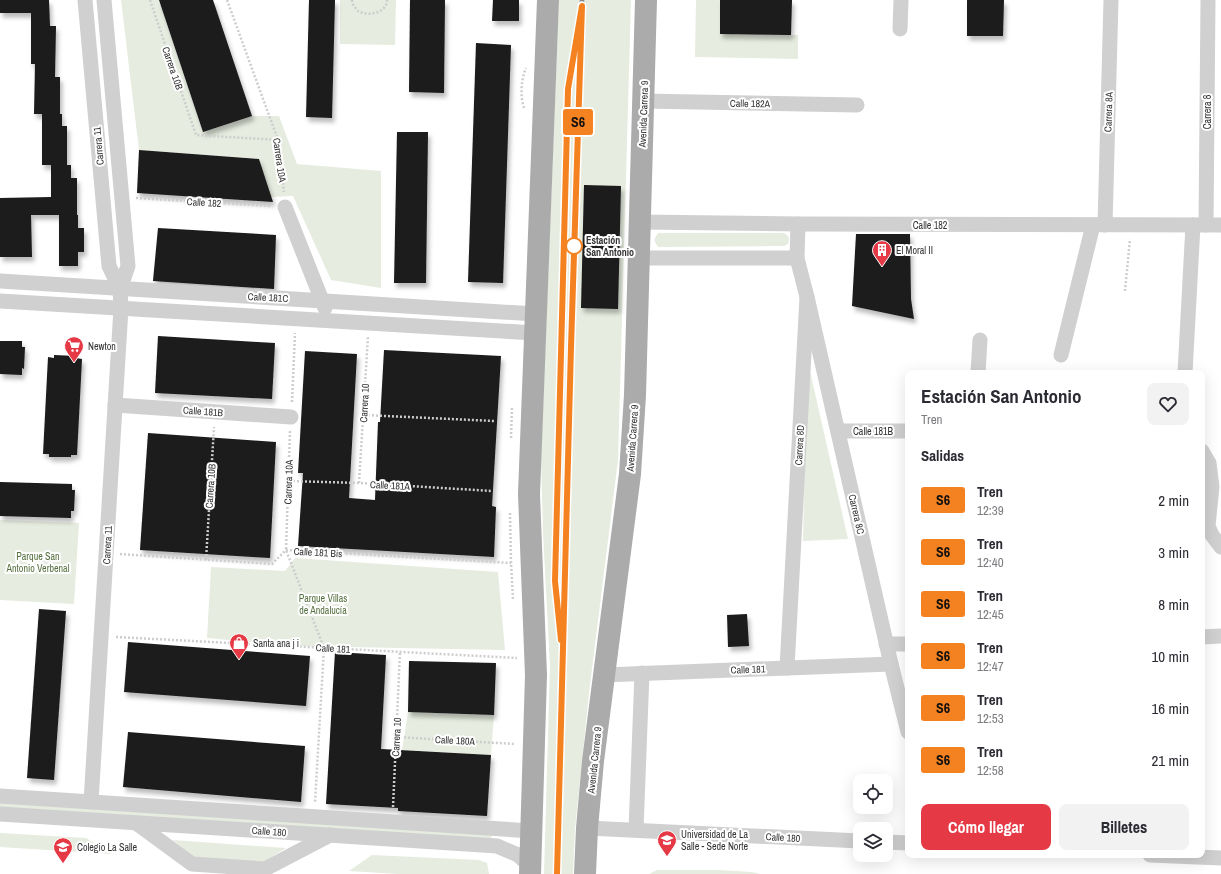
<!DOCTYPE html>
<html lang="es">
<head>
<meta charset="utf-8">
<style>
  body { margin:0; font-family:"Archivo Narrow",sans-serif; background:#f2f2f3; color:#2b2b33; height:100vh; display:flex; flex-direction:column; font-size:15px; white-space:nowrap }
  * { box-sizing:border-box; margin:0 }
  p { font-size:13px; color:#7c7c81 }
  .icon { flex:none; width:22px; height:22px; fill:none; stroke:currentColor; stroke-width:2; stroke-linecap:round; stroke-linejoin:round }
  .map { position:relative; flex:1; overflow:hidden }
  .details { position:absolute; left:905px; top:370px; width:300px; height:488px; display:flex; flex-direction:column; background:#fff; border-radius:8px; box-shadow:0 4px 16px #0002 }
  .details>* { flex:none }
  .badge { padding:0 8px; border-radius:3px; font-size:14px; line-height:26px }
  .controls { position:absolute; left:853px; top:774px; display:grid; gap:8px }
  .controls a { display:grid; place-items:center; width:40px; height:40px; border-radius:8px; background:#fff; box-shadow:0 4px 16px #0002; font-size:20px }
  .map>.badge { position:absolute; translate:-50% -50%; box-shadow:0 0 0 2px #fff }
  h2 { padding:0 16px; font-size:15px; line-height:36px }
  .round { display:grid; place-items:center; flex:none; width:42px; height:42px; border-radius:8px; background:#f2f2f3 }
  .overview { display:flex; align-items:center; justify-content:space-between; height:68px; padding:0 16px }
  h1 { font-size:19px; font-weight:800; line-height:30px }
  .button { display:flex; gap:8px; margin-top:auto; padding:8px 16px }
  .button a { flex:1; height:46px; border-radius:8px; background:#e63946; color:#fff; font-size:16px; font-weight:800; line-height:46px; text-align:center }
  .button a+a { background:#f2f2f3; color:#2b2b33 }
  ul { padding:0; list-style:none }
  li { display:flex; align-items:center; gap:12px; height:52px; padding:0 16px }
  li div { flex:1 }
  li b { display:block; font-size:15px }
  li em { font-style:normal }
  li .badge { min-width:44px; font-weight:700; text-align:center }
  .map>svg:first-child { display:block }
  .green { fill:#e6ecdf }
  .building { fill:#1a1a1a; filter:url(#shadow) }
  .lines { fill:none; stroke-linecap:round; stroke-linejoin:round }
  .path { stroke:#cdcdcd; stroke-width:2.5; stroke-dasharray:2 2; stroke-linecap:butt }
  .minor { stroke:#d0d0d0; stroke-width:15 }
  .primary { stroke:#ababab; stroke-width:22 }
  .rail-casing { stroke:#888; stroke-width:4.5 }
  .rail { stroke:#fff; stroke-width:3; stroke-dasharray:9; stroke-linecap:butt }
  .line-casing { stroke:#fff; stroke-width:9 }
  .line { stroke:#f58220; stroke-width:6 }
  .stop-dot { fill:#fff; stroke:#f58220; stroke-width:2 }
  .labels { text-anchor:middle; stroke-width:4; stroke-linejoin:round; paint-order:stroke }
  .street-label { font-size:10px; fill:#333; stroke:#fff }
  .stop-label { font-size:10px; font-weight:bold; fill:#333; stroke:#fff; text-anchor:start }
  .poi-label { font-size:10px; fill:#333; stroke:#fff; text-anchor:start }
  .park-label { font-size:10px; fill:#56703f; stroke:#fff }
</style>
</head>
<body>
<div class="map">
<svg width="1221" height="874" viewBox="0 0 1221 874">
  <defs>
    <filter id="shadow"><feDropShadow dx="2.5" dy="4.5" stdDeviation="2" flood-color="#0004"/></filter>
  </defs>
  <rect width="100%" height="100%" fill="#fff"/>
  <g class="green">
    <path d="M121 0H159L203 132 252 116H279L297 164 381 171V288L331 280 293 196 271 197 259 159 139 150Z"/>
    <path d="M340 0H396L395 45 340 44Z"/>
    <path d="M559 0H631L618 460 589 693 575 829 573 874H544L550 666 543 533 541 457Z"/>
    <path d="M696 0H720V34L798 35V59L695 57Z"/>
    <path d="M658 233H784C789 236 790 238 788 244L784 246 658 247 654 240Z"/>
    <path d="M807 358 848 539 803 541Z"/>
    <path d="M0 520 79 523 74 604 0 600Z"/>
    <path d="M295 558 498 572 505 650 296 646 207 638 211 567 285 571Z"/>
    <path d="M408 712 494 715 491 755 402 750Z"/>
    <path d="M0 802 492 834 491 840 0 808Z"/>
    <path d="M0 833 86 838 112 854 0 847Z"/>
    <path d="M173 840 286 848 263 862 193 857Z"/>
    <path d="M372 855 479 860 487 863 489 874H399L349 871Z"/>
    <path d="M657 870H718L752 872 760 874H649Z"/>
  </g>
  <g class="building">
    <path d="M0 0H49L50 26H56L55 77H60V114H62V126H67V165H71V178H77V215H78V228H84V252H78V266H59V215H31L32 257H0V198L51 197V165H42V114H34L35 64H31V13H0Z"/>
    <path d="M159 0H213L252 116 203 132Z"/>
    <path d="M309 0H335L332 118 306 117Z"/>
    <path d="M410 0H445L444 93 409 92Z"/>
    <path d="M493 0H519V21H492Z"/>
    <path d="M720 0H792L791 35 720 34Z"/>
    <path d="M967 0H1004L1003 36H967Z"/>
    <path d="M476 43 511 45 503 283 468 282Z"/>
    <path d="M397 132H428L426 283H394Z"/>
    <path d="M139 150 259 159 273 202 137 193Z"/>
    <path d="M584 185 621 186 618 309 581 308Z"/>
    <path d="M158 228 276 235 274 289 153 281Z"/>
    <path d="M856 234H910L911 299 914 319 852 306Z"/>
    <path d="M158 336 275 343 272 399 155 393Z"/>
    <path d="M0 341H22V347H25L24 369 22 368V375L0 374Z"/>
    <path d="M384 350 501 356 492 506 496 507 494 557 298 546 303 473H298L305 351 357 354 349 498 375 500 378 422H380Z"/>
    <path d="M54 355 76 356V358L82 359 77 455H71V457H49V454H43L48 357 54 358Z"/>
    <path d="M148 433 276 442 270 558 140 550Z"/>
    <path d="M0 482 72 484V490H75L74 511H71V518L0 516Z"/>
    <path d="M39 609 66 611 54 780 27 778Z"/>
    <path d="M747 614 749 646 728 647 727 615Z"/>
    <path d="M128 642 310 656 306 706 124 692Z"/>
    <path d="M335 652 386 655 381 749 491 755 487 816 398 811V808L326 804Z"/>
    <path d="M409 661 496 663 494 715 408 712Z"/>
    <path d="M128 732 305 746 301 802 123 787Z"/>
  </g>
  <g class="lines">
    <g class="path">
      <path d="M150 0 196 135 278 140"/>
      <path d="M227 0 278 140 284 192"/>
      <path d="M352 0V3C354 6 356 9 358 11 368 17 387 13 387 0"/>
      <path d="M524 108C520 96 521 80 526 68"/>
      <path d="M136 198 271 206"/>
      <path d="M1125 291 1130 239"/>
      <path d="M292 402 295 333"/>
      <path d="M364 415 494 421"/>
      <path d="M290 431 286 550 324 648 315 802"/>
      <path d="M511 438 512 407"/>
      <path d="M289 481 359 483 492 491"/>
      <path d="M359 483 368 336"/>
      <path d="M510 513 511 563 513 599"/>
      <path d="M120 554 272 564 286 550 511 563"/>
      <path d="M206 560 214 427"/>
      <path d="M116 637 517 658"/>
      <path d="M396 737 515 744"/>
      <path d="M393 807 400 652"/>
    </g>
    <g class="minor">
      <path d="M85 0 109 266 120 289"/>
      <path d="M900 29 901 0"/>
      <path d="M643 101 857 105"/>
      <path d="M285 207 325 308"/>
      <path d="M640 222 798 224 1221 225"/>
      <path d="M1105 225 1111 0"/>
      <path d="M1206 225 1208 0"/>
      <path d="M639 258H797"/>
      <path d="M0 281 536 314"/>
      <path d="M807 297 891 664 908 732"/>
      <path d="M0 301 535 333"/>
      <path d="M1061 355 1093 225"/>
      <path d="M978 373 980 340"/>
      <path d="M1185 373 1193 225"/>
      <path d="M115 405 291 417"/>
      <path d="M838 431H908"/>
      <path d="M1202 451 1209 463 1212 487 1208 526 1212 535 1221 547"/>
      <path d="M1202 637 1221 636"/>
      <path d="M886 644H908"/>
      <path d="M787 668 807 297 797 258 798 224"/>
      <path d="M604 675 891 664"/>
      <path d="M0 796 532 831"/>
      <path d="M91 802 121 308 120 289 128 266 104 0"/>
      <path d="M0 814 497 846 518 855 531 867"/>
      <path d="M136 823 192 864 265 869 330 835"/>
      <path d="M587 828 860 841"/>
      <path d="M636 830 642 673"/>
      <path d="M886 842 908 843"/>
      <path d="M1150 855 1221 858"/>
    </g>
    <g class="primary">
      <path d="M530 874 536 675 529 494 548 0"/>
      <path d="M585 874 587 828 593 761 630 474 635 395 646 0"/>
    </g>
    <g class="rail-casing">
      <g id="rail">
        <path d="M559 621 555 581 568 89 576 40"/>
        <path d="M557 874 571 347 582 0"/>
      </g>
    </g>
    <use href="#rail" class="rail"/>
  </g>
  <g class="lines">
    <g class="line-casing">
      <path id="line" d="M557 874 571 347 582 6 568 89 555 581 561 640"/>
    </g>
    <use href="#line" class="line"/>
  </g>
  <defs>
    <g id="building-pin" transform="scale(1)"><path d="M0 17L-7.5 6A9.5 9.5 0 1 1 7.5 6Z" fill="#e63946" stroke="#fff"/><path d="M-4-6H4V6H1V3H-1V6H-4ZM-2.5-4.3h1.7v1.8h-1.7ZM.8-4.3h1.7v1.8H.8ZM-2.5-1h1.7V.8h-1.7ZM.8-1h1.7V.8H.8Z" fill="#fff"/></g>
    <g id="supermarket-pin" transform="scale(1)"><path d="M0 17L-7.5 6A9.5 9.5 0 1 1 7.5 6Z" fill="#e63946" stroke="#fff"/><path d="M-6-5.5h2.5l.6 2H6L4.5 2H-2.5L-4.4-4H-6ZM-1.5 3.2a1.3 1.3 0 1 0 .1 0ZM3 3.2a1.3 1.3 0 1 0 .1 0Z" fill="#fff"/></g>
    <g id="shop-pin" transform="scale(1)"><path d="M0 17L-7.5 6A9.5 9.5 0 1 1 7.5 6Z" fill="#e63946" stroke="#fff"/><path d="M-5-2.5h2.3a2.7 3.5 0 0 1 5.4 0H5L5.5 6h-11ZM-1.5-2.5h3a1.5 2.3 0 0 0-3 0Z" fill="#fff"/></g>
    <g id="university-pin" transform="scale(1)"><path d="M0 17L-7.5 6A9.5 9.5 0 1 1 7.5 6Z" fill="#e63946" stroke="#fff"/><path d="M0-5L7-2L0 1L-7-2ZM-4 1L0 2.5L4 1V4Q0 6-4 4Z" fill="#fff"/></g>
    <g id="school-pin" transform="scale(1)"><path d="M0 17L-7.5 6A9.5 9.5 0 1 1 7.5 6Z" fill="#e63946" stroke="#fff"/><path d="M0-5L7-2L0 1L-7-2ZM-4 1L0 2.5L4 1V4Q0 6-4 4Z" fill="#fff"/></g>
  </defs>
  <g fill-rule="evenodd">
    <use href="#building-pin" x="882" y="250"/>
    <use href="#supermarket-pin" x="74" y="346"/>
    <use href="#shop-pin" x="239" y="643"/>
    <use href="#university-pin" x="667" y="840"/>
    <use href="#school-pin" x="63" y="847"/>
  </g>
  <circle class="stop-dot" cx="574" cy="246" r="8"/>
  <g class="labels">
    <g class="street-label">
      <text transform="translate(173 68) rotate(71)" y="4">Carrera 10B</text>
      <text transform="translate(750 103) rotate(1)" y="4">Calle 182A</text>
      <text transform="translate(1108 112) rotate(-88)" y="4">Carrera 8A</text>
      <text transform="translate(1207 112) rotate(-90)" y="4">Carrera 8</text>
      <text transform="translate(643 114) rotate(-88)" y="4">Avenida Carrera 9</text>
      <text transform="translate(98 146) rotate(-95)" y="4">Carrera 11</text>
      <text transform="translate(280 160) rotate(82)" y="4">Carrera 10A</text>
      <text transform="translate(204 202) rotate(3)" y="4">Calle 182</text>
      <text x="930" y="229">Calle 182</text>
      <text transform="translate(268 297) rotate(3)" y="4">Calle 181C</text>
      <text transform="translate(364 403) rotate(-87)" y="4">Carrera 10</text>
      <text transform="translate(203 411) rotate(4)" y="4">Calle 181B</text>
      <text x="873" y="435">Calle 181B</text>
      <text transform="translate(632 438) rotate(-86)" y="4">Avenida Carrera 9</text>
      <text transform="translate(799 445) rotate(-87)" y="4">Carrera 8D</text>
      <text transform="translate(288 482) rotate(-88)" y="4">Carrera 10A</text>
      <text transform="translate(390 485) rotate(3)" y="4">Calle 181A</text>
      <text transform="translate(210 486) rotate(-86)" y="4">Carrera 10B</text>
      <text transform="translate(857 514) rotate(77)" y="4">Carrera 8C</text>
      <text transform="translate(107 545) rotate(-87)" y="4">Carrera 11</text>
      <text transform="translate(318 552) rotate(3)" y="4">Calle 181 Bis</text>
      <text transform="translate(333 648) rotate(3)" y="4">Calle 181</text>
      <text transform="translate(748 669) rotate(-2)" y="4">Calle 181</text>
      <text transform="translate(396 737) rotate(-87)" y="4">Carrera 10</text>
      <text transform="translate(455 740) rotate(3)" y="4">Calle 180A</text>
      <text transform="translate(594 760) rotate(-84)" y="4">Avenida Carrera 9</text>
      <text transform="translate(269 831) rotate(4)" y="4">Calle 180</text>
      <text transform="translate(783 837) rotate(3)" y="4">Calle 180</text>
    </g>
    <g class="stop-label">
      <text x="586" y="244">Estación<tspan x="586" dy="12">San Antonio</tspan></text>
    </g>
    <g class="poi-label">
      <text x="896" y="254">El Moral II</text>
      <text x="88" y="350">Newton</text>
      <text x="253" y="647">Santa ana j i</text>
      <text x="681" y="838">Universidad de La<tspan x="681" dy="12">Salle - Sede Norte</tspan></text>
      <text x="77" y="851">Colegio La Salle</text>
    </g>
    <g class="park-label">
      <text x="38" y="560">Parque San<tspan x="38" dy="12">Antonio Verbenal</tspan></text>
      <text x="323" y="602">Parque Villas<tspan x="323" dy="12">de Andalucía</tspan></text>
    </g>
  </g>
</svg>
<div class="controls">
<a><svg class="icon" aria-label="locate" viewBox="0 0 24 24"><circle cx="12" cy="12" r="6"/><path d="M12 2v4M12 18v4M2 12h4M18 12h4"/></svg></a>
<a><svg class="icon" aria-label="layers" viewBox="0 0 24 24"><path d="M12 4l9 5-9 5-9-5zM3 14l9 5 9-5"/></svg></a>
</div>
<b class="badge" style="left:578px;top:122px;background:#f58220;color:#111">S6</b>
<section class="details">
<div class="overview"><div><h1>Estación San Antonio</h1><p>Tren</p></div><a class="round"><svg class="icon" aria-label="heart" viewBox="0 0 24 24"><path d="M12 20l-8-8c-3-5 5-10 8-4 3-6 11-1 8 4z"/></svg></a></div>
<h2>Salidas</h2>
<ul>
<li><span class="badge" style="background:#f58220;color:#111">S6</span><div><b>Tren</b><p>12:39</p></div><em>2 min</em></li>
<li><span class="badge" style="background:#f58220;color:#111">S6</span><div><b>Tren</b><p>12:40</p></div><em>3 min</em></li>
<li><span class="badge" style="background:#f58220;color:#111">S6</span><div><b>Tren</b><p>12:45</p></div><em>8 min</em></li>
<li><span class="badge" style="background:#f58220;color:#111">S6</span><div><b>Tren</b><p>12:47</p></div><em>10 min</em></li>
<li><span class="badge" style="background:#f58220;color:#111">S6</span><div><b>Tren</b><p>12:53</p></div><em>16 min</em></li>
<li><span class="badge" style="background:#f58220;color:#111">S6</span><div><b>Tren</b><p>12:58</p></div><em>21 min</em></li>
</ul>
<div class="button"><a>Cómo llegar</a><a>Billetes</a></div>
</section>
</div>
</body>
</html>
